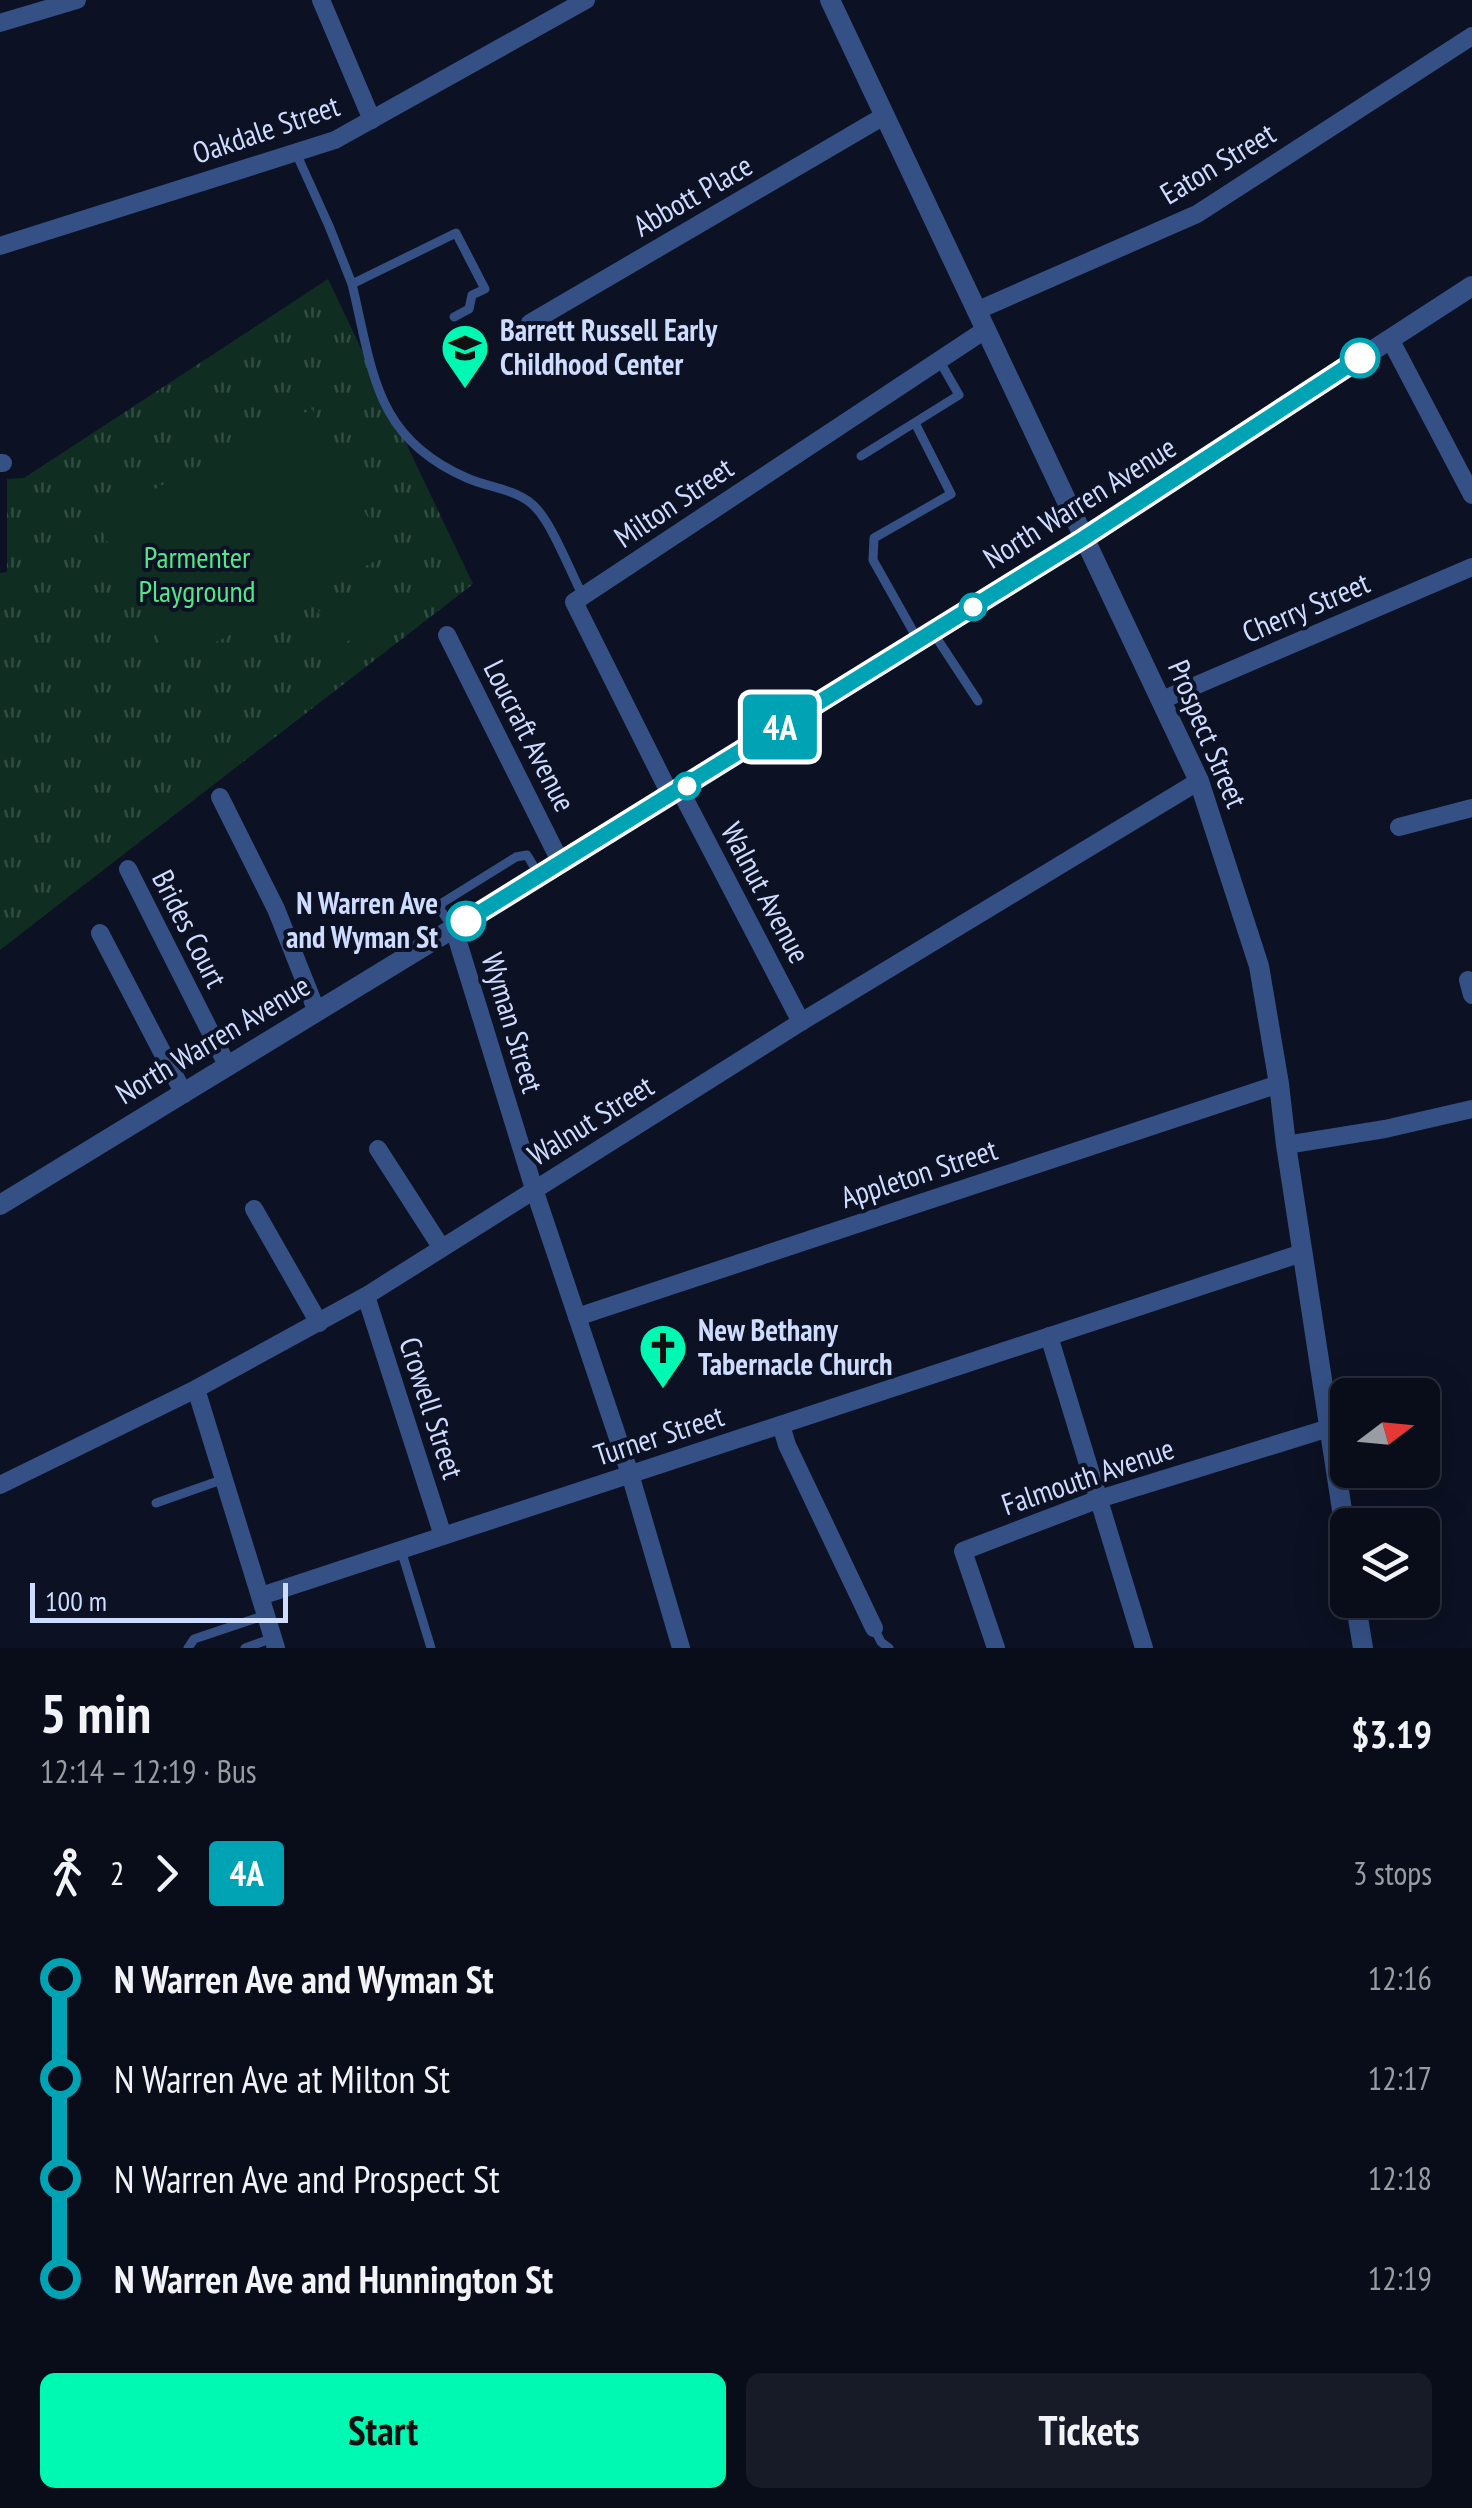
<!DOCTYPE html>
<html lang="en">
<head>
<meta charset="utf-8">
<style>
  body { margin:0; font-family:"PT Sans Narrow",sans-serif; background:#171b27; color:#f1f3f6; height:100vh; display:flex; flex-direction:column; font-size:38px; white-space:nowrap }
  * { box-sizing:border-box; margin:0 }
  p { font-size:32px; color:#999ca2 }
  .icon { flex:none; width:55px; height:55px; fill:none; stroke:currentColor; stroke-width:2; stroke-linecap:round; stroke-linejoin:round }
  .map { position:relative; height:1648px; overflow:hidden }
  .details { display:flex; flex-direction:column; background:#090d1a; flex:1 }
  .details>* { flex:none }
  .badge { padding:0 20px; border-radius:8px; font-size:35px; line-height:65px }
  .needle { width:65px; rotate:74deg }
  .controls { position:absolute; left:1330px; top:1378px; display:grid; gap:20px }
  .controls a { display:grid; place-items:center; width:110px; height:110px; border-radius:15px; background:#090d1a; box-shadow:0 10px 40px #0002,0 0 0 2px #292d39; font-size:50px }
  .scale { position:absolute; left:30px; bottom:25px; width:258px; box-sizing:border-box; padding-left:10px; border:5px solid #cedcff; border-top:0; font-size:28px; line-height:35px; white-space:nowrap; color:#cedcff; -webkit-text-stroke:8px #0c1123; paint-order:stroke }
  .map>.badge { position:absolute; translate:-50% -50%; box-shadow:0 0 0 5px #fff }
  .legs { display:flex; align-items:center; gap:15px; height:110px; padding:0 40px; font-size:32px }
  .legs p { margin-inline-start:auto }
  .headline { display:flex; align-items:center; justify-content:space-between; height:170px; padding:0 40px }
  h1 { font-size:55px; font-weight:800; line-height:75px }
  .action { display:flex; gap:20px; margin-top:auto; padding:20px 40px }
  .action a { flex:1; height:115px; border-radius:15px; background:#00f9b2; color:#111; font-size:40px; font-weight:800; line-height:115px; text-align:center }
  .action a+a { background:#171b27; color:#f1f3f6 }
  ul { padding:0 40px; list-style:none }
  li { display:flex; align-items:center; gap:35px; height:100px; font-size:38px }
  li i { display:grid; place-items:center; width:15px; height:100%; margin:0 12px; background:currentColor }
  li i::after { content:''; width:25px; height:25px; margin:-12px; border:8px solid; border-radius:50%; background:#090d1a }
  li p { margin-inline-start:auto }
  li:first-child i { background:linear-gradient(#0000 50%,currentColor 0) }
  li:last-child i { background:linear-gradient(currentColor 50%,#0000 0) }
  .map>svg:first-child { display:block }
  .grass { fill:url(#grass-tufts) }
  .garden { fill:#0f2e21 }
  .lines { fill:none; stroke-linecap:round; stroke-linejoin:round }
  .service { stroke:#345085; stroke-width:9 }
  .minor { stroke:#345085; stroke-width:18 }
  .tertiary { stroke:#345085; stroke-width:20 }
  .line-1-casing { stroke:#fff; stroke-width:22 }
  .line-1 { stroke:#00a3b4; stroke-width:15 }
  .stop-1-dot { fill:#fff; stroke:#00a3b4; stroke-width:5 }
  .labels { text-anchor:middle; stroke-width:8; stroke-linejoin:round; paint-order:stroke }
  .street-label { font-size:30px; fill:#cedcff; stroke:#0c1123 }
  .poi-label { font-size:30px; font-weight:bold; fill:#cedcff; stroke:#0c1123; text-anchor:start }
  .park-label { font-size:30px; fill:#52e789; stroke:#0c1123 }
  .stop-label { font-size:30px; font-weight:bold; fill:#cedcff; stroke:#0c1123; text-anchor:end }
</style>
</head>
<body>
<div class="map">
<svg width="1472" height="1648" viewBox="0 0 1472 1648">
  <defs>
    <pattern id="grass-tufts" width="24" height="20" patternUnits="userSpaceOnUse" patternTransform="scale(2.5)"><rect width="24" height="20" fill="#0f2e21"/><path d="M3 7l-1-3M5 7V3M7 7l1-3M15 17l-1-3M17 17v-4M19 17l1-3" fill="none" stroke="#314c42"/></pattern>
  </defs>
  <rect width="100%" height="100%" fill="#0c1123"/>
  <path class="grass" d="M328 279 473 584 0 950V573L7 572V479L24 478Z"/>
  <g class="garden">
    <path d="M312 409 387 555 171 665 96 519Z"/>
    <path d="M382 574 402 609 338 647 318 612Z"/>
  </g>
  <g class="lines">
    <g class="service">
      <path d="M296 153 329 226 352 284 456 233 485 289 472 295 469 309 454 317"/>
      <path d="M352 284C373 371 374 438 467 478 489 488 519 489 536 508 553 526 571 573 583 596"/>
      <path d="M915 423 951 494 874 538 873 560 918 640"/>
      <path d="M861 456 959 395 939 360"/>
      <path d="M934 634 978 701"/>
      <path d="M452 927 440 909 442 903 516 857 527 855 539 875"/>
      <path d="M156 1503 224 1479"/>
      <path d="M401 1550 431 1648"/>
      <path d="M874 1628 881 1642 889 1648"/>
      <path d="M188 1648 194 1639 266 1615"/>
      <path d="M245 1648 273 1638"/>
    </g>
    <g class="minor">
      <path d="M321 0 372 120"/>
      <path d="M0 23 77 0"/>
      <path d="M0 246 335 140 586 0"/>
      <path d="M976 311 1197 214 1472 36"/>
      <path d="M530 323 884 116"/>
      <path d="M1390 339 1472 495"/>
      <path d="M0 463H3"/>
      <path d="M447 635 561 863"/>
      <path d="M1162 700 1472 567"/>
      <path d="M680 790 801 1022"/>
      <path d="M671 796 574 602 985 330"/>
      <path d="M220 797 276 909 317 1012"/>
      <path d="M1399 827 1472 808"/>
      <path d="M128 869 228 1067"/>
      <path d="M454 929 534 1189 630 1474 681 1648"/>
      <path d="M100 933 184 1094"/>
      <path d="M1468 980 1472 995"/>
      <path d="M1286 1145 1385 1129 1472 1109"/>
      <path d="M378 1149 441 1247"/>
      <path d="M254 1209 319 1323"/>
      <path d="M366 1296 443 1536"/>
      <path d="M577 1317 1279 1084"/>
      <path d="M1049 1336 1144 1648"/>
      <path d="M196 1389 276 1648"/>
      <path d="M781 1425 787 1445 874 1628"/>
      <path d="M0 1485 196 1389 366 1296 801 1022 1199 781"/>
      <path d="M261 1596 1302 1253"/>
      <path d="M996 1648 963 1551 1099 1499 1329 1428"/>
    </g>
    <g class="tertiary">
      <path d="M830 0 1199 781 1259 966 1279 1084 1286 1145 1348 1549"/>
      <path d="M0 1205 680 790 1084 538 1472 286"/>
      <path d="M1355 1600 1363 1648"/>
    </g>
  </g>
  <g class="lines">
    <g class="line-1-casing">
      <path id="line-1" d="M466 921 1084 538 1360 358"/>
    </g>
    <use href="#line-1" class="line-1"/>
  </g>
  <defs>
    <g id="school-pin" transform="scale(2.5)"><path d="M0 17L-7.5 6A9.5 9.5 0 1 1 7.5 6Z" fill="#00f9b2" stroke="#0c1123"/><path d="M0-5L7-2L0 1L-7-2ZM-4 1L0 2.5L4 1V4Q0 6-4 4Z" fill="#111"/></g>
    <g id="church-pin" transform="scale(2.5)"><path d="M0 17L-7.5 6A9.5 9.5 0 1 1 7.5 6Z" fill="#00f9b2" stroke="#0c1123"/><path d="M-1.2-6h2.4v3.5h3.3v2.4h-3.3V6h-2.4V-.1h-3.3v-2.4h3.3Z" fill="#111"/></g>
  </defs>
  <g fill-rule="evenodd">
    <use href="#school-pin" x="465" y="348"/>
    <use href="#church-pin" x="663" y="1348"/>
  </g>
  <g class="stop-1-dot">
    <circle cx="1360" cy="358" r="18"/>
    <circle cx="973" cy="607" r="12"/>
    <circle cx="687" cy="786" r="12"/>
    <circle cx="466" cy="921" r="18"/>
  </g>
  <g class="labels">
    <g class="street-label">
      <text transform="translate(266 130) rotate(-19)" y="10">Oakdale Street</text>
      <text transform="translate(1218 164) rotate(-31)" y="10">Eaton Street</text>
      <text transform="translate(693 196) rotate(-30)" y="10">Abbott Place</text>
      <text transform="translate(674 503) rotate(-34)" y="10">Milton Street</text>
      <text transform="translate(1080 503) rotate(-32)" y="10">North Warren Avenue</text>
      <text transform="translate(1306 608) rotate(-23)" y="10">Cherry Street</text>
      <text transform="translate(1207 734) rotate(67)" y="10">Prospect Street</text>
      <text transform="translate(529 736) rotate(63)" y="10">Loucraft Avenue</text>
      <text transform="translate(765 893) rotate(62)" y="10">Walnut Avenue</text>
      <text transform="translate(189 929) rotate(63)" y="10">Brides Court</text>
      <text transform="translate(512 1023) rotate(73)" y="10">Wyman Street</text>
      <text transform="translate(213 1040) rotate(-31)" y="10">North Warren Avenue</text>
      <text transform="translate(591 1121) rotate(-32)" y="10">Walnut Street</text>
      <text transform="translate(919 1174) rotate(-18)" y="10">Appleton Street</text>
      <text transform="translate(431 1408) rotate(72)" y="10">Crowell Street</text>
      <text transform="translate(659 1436) rotate(-18)" y="10">Turner Street</text>
      <text transform="translate(1088 1477) rotate(-19)" y="10">Falmouth Avenue</text>
    </g>
    <g class="poi-label">
      <text x="500" y="341">Barrett Russell Early<tspan x="500" dy="34">Childhood Center</tspan></text>
      <text x="698" y="1341">New Bethany<tspan x="698" dy="34">Tabernacle Church</tspan></text>
    </g>
    <g class="park-label">
      <text x="197" y="568">Parmenter<tspan x="197" dy="34">Playground</tspan></text>
    </g>
    <g class="stop-label">
      <text x="438" y="914">N Warren Ave<tspan x="438" dy="34">and Wyman St</tspan></text>
    </g>
  </g>
</svg>
<div class="controls">
<a><svg class="needle" viewBox="-14 -14 28 28"><path d="M0-13l5 13h-10z" fill="#e53935"/><path d="M0 13l5-13h-10z" fill="#999ca2"/></svg></a>
<a><svg class="icon" aria-label="layers" viewBox="0 0 24 24"><path d="M12 4l9 5-9 5-9-5zM3 14l9 5 9-5"/></svg></a>
</div>
<div class="scale">100 m</div>
<b class="badge" style="left:780px;top:727px;background:#00a3b4;color:#fff">4A</b>
</div>
<section class="details">
<div class="headline"><div><h1>5 min</h1><p>12:14 – 12:19 · Bus</p></div><b>$3.19</b></div>
<div class="legs"><svg class="icon" aria-label="walk" viewBox="0 0 24 24"><circle cx="13" cy="4" r="2"/><path d="M13 8l-2 6 4 7M11 14l-3 7M7 12l3-4h3l4 4"/></svg>2<svg class="icon" aria-label="forward" viewBox="0 0 24 24"><path d="M9 5l7 7-7 7"/></svg><b class="badge" style="background:#00a3b4;color:#fff">4A</b><p>3 stops</p></div>
<ul>
<li><i style="color:#00a3b4"></i><b>N Warren Ave and Wyman St</b><p>12:16</p></li>
<li><i style="color:#00a3b4"></i><span>N Warren Ave at Milton St</span><p>12:17</p></li>
<li><i style="color:#00a3b4"></i><span>N Warren Ave and Prospect St</span><p>12:18</p></li>
<li><i style="color:#00a3b4"></i><b>N Warren Ave and Hunnington St</b><p>12:19</p></li>
</ul>
<div class="action"><a>Start</a><a>Tickets</a></div>
</section>
</body>
</html>
